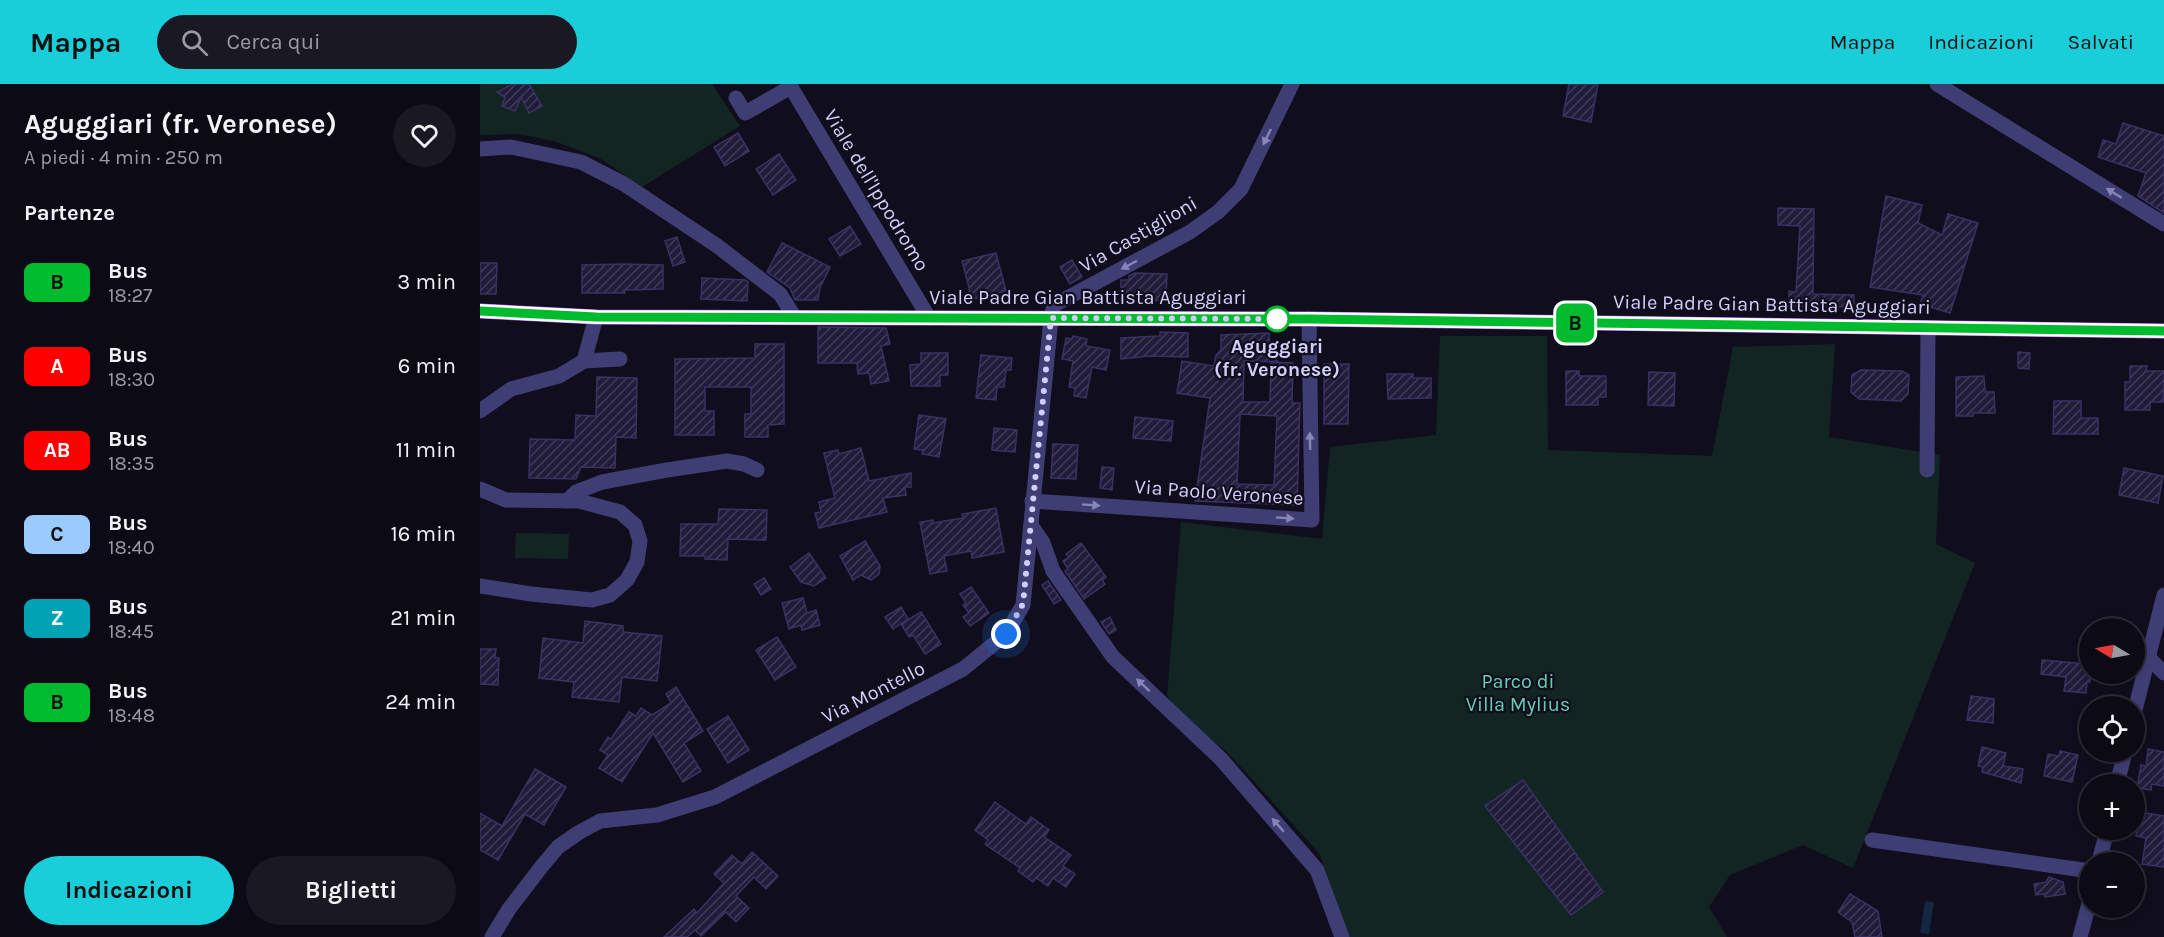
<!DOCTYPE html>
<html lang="it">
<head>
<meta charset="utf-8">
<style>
  body { margin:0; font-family:Karla,sans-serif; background:#1a1822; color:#f1f3f6; height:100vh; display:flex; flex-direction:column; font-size:22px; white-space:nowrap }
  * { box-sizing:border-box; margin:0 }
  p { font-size:20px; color:#9a9aa0 }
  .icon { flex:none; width:33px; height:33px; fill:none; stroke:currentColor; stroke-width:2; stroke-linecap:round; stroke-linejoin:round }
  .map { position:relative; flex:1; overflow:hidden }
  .panel { display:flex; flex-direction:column; background:#0c0a15; width:480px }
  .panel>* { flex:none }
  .badge { padding:0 12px; border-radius:9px; font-size:21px; line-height:39px }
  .needle { width:39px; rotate:280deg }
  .tools { position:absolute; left:1599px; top:534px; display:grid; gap:12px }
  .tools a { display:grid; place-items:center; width:66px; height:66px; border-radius:50%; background:#0c0a15; box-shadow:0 3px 9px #0003,0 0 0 2px #2c2b34; font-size:30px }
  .you { position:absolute; width:30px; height:30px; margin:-15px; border:4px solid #fff; border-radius:50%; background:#1a73e8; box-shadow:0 0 0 9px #1a73e833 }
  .map>.badge { position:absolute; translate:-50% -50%; box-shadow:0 0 0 3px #fff }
  h2 { padding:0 24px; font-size:22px; line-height:54px }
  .round { display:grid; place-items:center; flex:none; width:63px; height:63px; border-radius:32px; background:#1a1822 }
  .summary { display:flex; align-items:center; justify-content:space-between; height:102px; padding:0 24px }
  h1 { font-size:28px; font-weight:700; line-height:45px }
  .action { display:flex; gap:12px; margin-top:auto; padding:12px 24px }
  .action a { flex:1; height:69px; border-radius:36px; background:#1aced9; color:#111; font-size:24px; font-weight:700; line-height:69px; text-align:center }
  .action a+a { background:#1a1822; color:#f1f3f6 }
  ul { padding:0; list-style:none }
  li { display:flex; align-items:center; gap:18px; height:84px; padding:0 24px }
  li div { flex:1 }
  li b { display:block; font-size:22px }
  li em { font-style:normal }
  li .badge { min-width:66px; font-weight:700; text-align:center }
  header { display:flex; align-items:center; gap:36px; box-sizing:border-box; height:84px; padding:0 30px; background:#1aced9; color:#111 }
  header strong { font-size:28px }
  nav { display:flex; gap:33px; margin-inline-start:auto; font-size:21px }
  .search { width:420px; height:54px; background:#1a1822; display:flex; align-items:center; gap:15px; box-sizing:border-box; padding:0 21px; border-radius:33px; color:#9a9aa0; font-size:22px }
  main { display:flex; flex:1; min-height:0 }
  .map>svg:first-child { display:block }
  .park { fill:#122523 }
  .water { fill:#132740 }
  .building { fill:url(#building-hatch); stroke:#393164; stroke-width:1.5; fill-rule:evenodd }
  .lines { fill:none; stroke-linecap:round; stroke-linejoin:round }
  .minor { stroke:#3e3e75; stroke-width:15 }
  .major { stroke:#b362ec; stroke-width:15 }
  .oneway { fill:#8886b7 }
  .line-casing { stroke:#fff; stroke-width:14 }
  .line { stroke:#00bb2d; stroke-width:9 }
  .walk { stroke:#d1cef9; stroke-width:6; stroke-dasharray:0 10.8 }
  .stop-dot { fill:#fff; stroke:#00bb2d; stroke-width:3 }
  .labels { text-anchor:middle; stroke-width:4.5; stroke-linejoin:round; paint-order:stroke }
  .street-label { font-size:20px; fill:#d1cef9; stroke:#100e1c }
  .stop-label { font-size:20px; font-weight:bold; fill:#d1cef9; stroke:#100e1c }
  .park-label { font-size:20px; fill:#64cfb0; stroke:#100e1c }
</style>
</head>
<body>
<header>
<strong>Mappa</strong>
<div class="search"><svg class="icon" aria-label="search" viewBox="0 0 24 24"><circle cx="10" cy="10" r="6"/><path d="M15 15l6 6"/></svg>Cerca qui</div>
<nav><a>Mappa</a><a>Indicazioni</a><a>Salvati</a></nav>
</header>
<main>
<section class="panel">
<div class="summary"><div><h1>Aguggiari (fr. Veronese)</h1><p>A piedi · 4 min · 250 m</p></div><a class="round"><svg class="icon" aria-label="heart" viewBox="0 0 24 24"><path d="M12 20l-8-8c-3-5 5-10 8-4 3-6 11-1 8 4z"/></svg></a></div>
<h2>Partenze</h2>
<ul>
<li><span class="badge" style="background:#00bb2d;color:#111">B</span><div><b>Bus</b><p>18:27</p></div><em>3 min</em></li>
<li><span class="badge" style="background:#f00;color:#fff">A</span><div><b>Bus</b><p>18:30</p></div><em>6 min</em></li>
<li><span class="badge" style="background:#f00;color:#fff">AB</span><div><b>Bus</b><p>18:35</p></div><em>11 min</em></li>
<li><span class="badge" style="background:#99cbff;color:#111">C</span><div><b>Bus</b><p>18:40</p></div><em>16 min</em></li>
<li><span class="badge" style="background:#00a3b4;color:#fff">Z</span><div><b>Bus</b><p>18:45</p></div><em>21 min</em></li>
<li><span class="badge" style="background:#00bb2d;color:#111">B</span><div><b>Bus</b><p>18:48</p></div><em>24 min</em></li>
</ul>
<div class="action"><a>Indicazioni</a><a>Biglietti</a></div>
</section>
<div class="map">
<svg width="1684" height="853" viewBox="0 0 1684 853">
  <defs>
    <pattern id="building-hatch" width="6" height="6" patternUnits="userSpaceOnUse" patternTransform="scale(1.5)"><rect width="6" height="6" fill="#211c3a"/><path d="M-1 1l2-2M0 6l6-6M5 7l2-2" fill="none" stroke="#403c57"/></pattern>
  </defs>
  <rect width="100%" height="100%" fill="#100e1c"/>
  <g class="park">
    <path d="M0 0H232L260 42 162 103 121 75 74 57 38 50 0 51Z"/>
    <path d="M960 252H1067L1068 366 1232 372 1253 263 1355 260 1349 353 1460 371 1456 460 1495 479 1373 784 1323 761 1250 791 1229 823 1247 853H869L839 769 748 669 700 630 687 611 701 438 842 455 850 363 956 351Z"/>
    <path d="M36 449 89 450 88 475 35 474Z"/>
  </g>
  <path class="water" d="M1445 817 1454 818 1449 850 1440 849Z"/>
  <g class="building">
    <path d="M33 0H49L62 22 49 29 41 13 35 27 22 22 25 13 17 8Z"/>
    <path d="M1089 0H1118L1111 38 1083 32Z"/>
    <path d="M1643 39 1684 52V129L1658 112 1666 89 1618 73 1623 56 1636 60Z"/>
    <path d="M258 49 269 67 245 82 234 63Z"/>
    <path d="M299 70 316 96 293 111 276 85Z"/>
    <path d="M1406 112 1442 121 1438 139 1462 151 1468 130 1498 139 1470 229 1440 220 1443 211 1390 203Z"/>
    <path d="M1298 124 1334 125 1333 210 1374 211V223L1309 222V207L1316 208 1320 142 1298 141Z"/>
    <path d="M370 142 381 160 360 172 349 155Z"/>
    <path d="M197 153 205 178 193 182 185 157Z"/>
    <path d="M302 159 350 183 340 204 338 216H315L310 204 287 188Z"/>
    <path d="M516 169 526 207 492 215 482 177Z"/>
    <path d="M592 176 602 193 590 200 580 183Z"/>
    <path d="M0 179H17L16 210H0Z"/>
    <path d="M144 180 183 181V205L144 206 145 209H102V181Z"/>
    <path d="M655 189 687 190 686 217 641 215V196H649V192Z"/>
    <path d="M222 194 265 196 268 198 267 217 221 215Z"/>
    <path d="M338 243 406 244 410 260 401 262 409 297 391 300 389 289 378 290 377 279H338Z"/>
    <path d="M680 248 708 249V273L670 272 641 275V254L680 252Z"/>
    <path d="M789 249 790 266 798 278 764 277 763 318H790L791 278 813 279 812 319H820L817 421 715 417 730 314 697 309 702 277 734 282 736 271 741 266V251ZM760 330 797 332 794 401 757 400Z"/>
    <path d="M593 252 607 255 606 262 630 266 626 286 612 283 606 314 594 312 595 304 589 303 593 277 582 275 586 254 592 255Z"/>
    <path d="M275 260H304V340L288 341V353H265V330H271V303H225V327H234V351H195V275L275 274Z"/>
    <path d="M1538 268 1550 269 1549 285 1538 284Z"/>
    <path d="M441 269H468V291H460V302H431L430 281 441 280Z"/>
    <path d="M501 271 532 274 531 286H526L524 303H517L516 316 496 314Z"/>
    <path d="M844 280H869L868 340H844Z"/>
    <path d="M1650 282H1667L1666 287H1684L1683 318H1670V326H1645V298H1650Z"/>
    <path d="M1381 286 1422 287 1429 291 1428 310 1421 317 1379 315 1371 308 1372 291Z"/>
    <path d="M1086 287H1099V292H1126V313H1118V321H1086Z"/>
    <path d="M1169 288 1195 289 1194 322 1168 321Z"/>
    <path d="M907 290H933V294H951V314L908 315Z"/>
    <path d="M1504 292 1505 308H1514L1515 329H1493V332H1476V293Z"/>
    <path d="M117 293 157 294 156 354 136 353 135 384 101 383 96 395 49 394 50 355 95 356 96 331 116 332Z"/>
    <path d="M1574 317H1601V334H1618V350H1573Z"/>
    <path d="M439 331 466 335 459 373 442 370 443 366 434 365Z"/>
    <path d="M655 333 693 337 691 357 653 354Z"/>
    <path d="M514 344 537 346 535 368 512 366Z"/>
    <path d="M573 360 598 361 596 395 571 394Z"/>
    <path d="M381 364 389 397 431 389V403H425L426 411 403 414 407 428 339 444 335 429 341 428 339 418 355 414 344 369 358 366 359 370Z"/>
    <path d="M622 383 634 384 632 406 620 404Z"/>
    <path d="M1644 384 1683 392 1678 419 1639 411Z"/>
    <path d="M516 424 524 468 492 474 491 467 464 472 467 487 450 490 440 438 453 436V439L483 434 482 430Z"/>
    <path d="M239 425 287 426 286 456 248 455 247 476 225 475V472H200L201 440H238Z"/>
    <path d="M385 457 400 482 399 490 391 496 381 491 373 496 360 472Z"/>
    <path d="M601 459 626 493 622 496 625 500 604 515 585 487 588 485 583 477 589 473 586 470Z"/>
    <path d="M329 469 346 494 334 502 321 498 310 483Z"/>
    <path d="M284 494 291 505 281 511 274 500Z"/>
    <path d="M568 497 581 516 574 520 562 501Z"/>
    <path d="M491 503 509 529 490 542 483 533 489 529 483 521 486 519 480 510Z"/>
    <path d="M323 514 327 529 336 526 340 541 322 546 321 541 309 545 302 519Z"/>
    <path d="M421 523 428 535 413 545 405 533Z"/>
    <path d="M441 528 461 560 445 570 433 551 429 553 421 540Z"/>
    <path d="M630 533 636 546 629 550 621 538Z"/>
    <path d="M105 537 143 542V548L182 552 177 597 142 593 139 618 92 613 94 598 59 594 63 554 103 559Z"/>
    <path d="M297 553 316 583 295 596 276 566Z"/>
    <path d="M0 565H16L15 574H19L18 601 0 600Z"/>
    <path d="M1562 576 1606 580V585H1610V598H1607L1606 609 1584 607 1586 593 1561 590Z"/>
    <path d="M196 603 223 647 204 659 221 687 203 698 173 649 142 698 119 684 128 671 120 666 128 653 131 655 149 628 156 632 161 624 172 631 191 619 186 610Z"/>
    <path d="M1491 612 1514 615 1513 639 1487 636Z"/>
    <path d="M248 632 269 666 248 679 227 645Z"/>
    <path d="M1502 663 1526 669 1523 682 1543 685 1541 699 1502 688 1503 683 1498 682Z"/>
    <path d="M1668 665 1684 668V702L1672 700 1671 706 1657 704 1661 681 1666 682Z"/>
    <path d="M1580 667 1598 671 1592 698 1564 692 1568 670 1579 672Z"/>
    <path d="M55 685 86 703 64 741 45 730 18 776 0 766V729L22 742Z"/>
    <path d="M1043 696 1123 808 1091 831 1005 722Z"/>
    <path d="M515 718 546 740 551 733 569 746 564 753 591 771 583 782 595 790 586 803 573 794 568 802 556 794 553 798 538 787 540 784 505 760 508 756 495 746Z"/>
    <path d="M1660 728 1684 732V783L1662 780 1666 754 1656 752Z"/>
    <path d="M272 768 298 792 286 805 274 793 256 812 269 824 256 838 246 828 221 852 215 846 207 853H184L214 825 217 829 244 799 234 790 252 771 262 780Z"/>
    <path d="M1569 793 1583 798 1585 810 1565 813 1564 810 1556 811 1554 800 1566 798Z"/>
    <path d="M1370 810 1398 827 1402 853H1375L1372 838 1358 828Z"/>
  </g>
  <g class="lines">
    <g class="minor">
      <path d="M309 0 449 234"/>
      <path d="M1457 0 1684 140"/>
      <path d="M256 14 265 29 311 3"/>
      <path d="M0 65 31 63 101 78 144 100 236 161 300 210 314 232"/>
      <path d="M104 277 140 275"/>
      <path d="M0 327 31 305 79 292 104 277 116 233"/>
      <path d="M1447 386 1448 244"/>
      <path d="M0 405 26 416 99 417 140 428 155 441 160 457 157 478 147 496 130 511 112 516 51 510 0 502"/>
      <path d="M87 417 96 408 122 398 187 386 247 377 264 380 277 386"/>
      <path d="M552 417 832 436 829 235"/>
      <path d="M551 441 563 459 573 487 633 573 741 675 837 786 862 853"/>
      <path d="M1668 573 1684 589"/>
      <path d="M1654 630 1684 511"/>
      <path d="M1637 700 1645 668"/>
      <path d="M1392 756 1610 787"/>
      <path d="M1619 778 1627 746"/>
      <path d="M12 853 29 825 62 782 78 763 98 749 120 737 177 731 235 713 483 585 526 550 543 521 571 234 574 221 710 148 738 128 761 105 812 0"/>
      <path d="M1600 853 1610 816"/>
    </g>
    <path class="major" d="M0 227 116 233 829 235 1684 247"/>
  </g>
  <defs><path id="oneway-solid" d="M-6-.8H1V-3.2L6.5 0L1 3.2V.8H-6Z" transform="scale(1.5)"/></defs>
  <g class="oneway">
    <use href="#oneway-solid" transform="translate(787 53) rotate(116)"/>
    <use href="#oneway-solid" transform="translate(1634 109) rotate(-148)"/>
    <use href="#oneway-solid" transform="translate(649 181) rotate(152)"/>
    <use href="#oneway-solid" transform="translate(830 357) rotate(-91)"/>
    <use href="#oneway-solid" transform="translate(611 421) rotate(4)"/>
    <use href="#oneway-solid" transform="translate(805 434) rotate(4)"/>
    <use href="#oneway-solid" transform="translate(663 601) rotate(-137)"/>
    <use href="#oneway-solid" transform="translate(798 741) rotate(-131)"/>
  </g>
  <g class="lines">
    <g class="line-casing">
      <path id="line" d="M0 227 116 233 829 235 1684 247"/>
    </g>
    <use href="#line" class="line"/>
    <path class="walk" d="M526 550 543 520 571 234 800 235H797"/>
  </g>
  <circle class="stop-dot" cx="797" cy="235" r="12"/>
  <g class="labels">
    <g class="street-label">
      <text transform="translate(397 106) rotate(59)" y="7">Viale dell'Ippodromo</text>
      <text transform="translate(658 150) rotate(-30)" y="7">Via Castiglioni</text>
      <text x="608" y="220">Viale Padre Gian Battista Aguggiari</text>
      <text transform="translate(1292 220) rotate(1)" y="7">Viale Padre Gian Battista Aguggiari</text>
      <text transform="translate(739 408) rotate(4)" y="7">Via Paolo Veronese</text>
      <text transform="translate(393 608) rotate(-27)" y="7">Via Montello</text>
    </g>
    <g class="stop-label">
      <text x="797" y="269">Aguggiari<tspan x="797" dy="23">(fr. Veronese)</tspan></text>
    </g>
    <g class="park-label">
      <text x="1038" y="604">Parco di<tspan x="1038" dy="23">Villa Mylius</tspan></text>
    </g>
  </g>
</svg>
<div class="tools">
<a><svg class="needle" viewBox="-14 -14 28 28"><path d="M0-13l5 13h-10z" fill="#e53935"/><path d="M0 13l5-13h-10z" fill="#9a9aa0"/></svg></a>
<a><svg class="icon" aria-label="locate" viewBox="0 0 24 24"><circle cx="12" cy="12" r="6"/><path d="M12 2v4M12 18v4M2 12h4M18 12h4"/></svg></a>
<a>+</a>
<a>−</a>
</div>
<div class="you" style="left:526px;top:550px"></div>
<b class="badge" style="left:1095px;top:239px;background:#00bb2d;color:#111">B</b>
</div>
</main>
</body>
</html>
